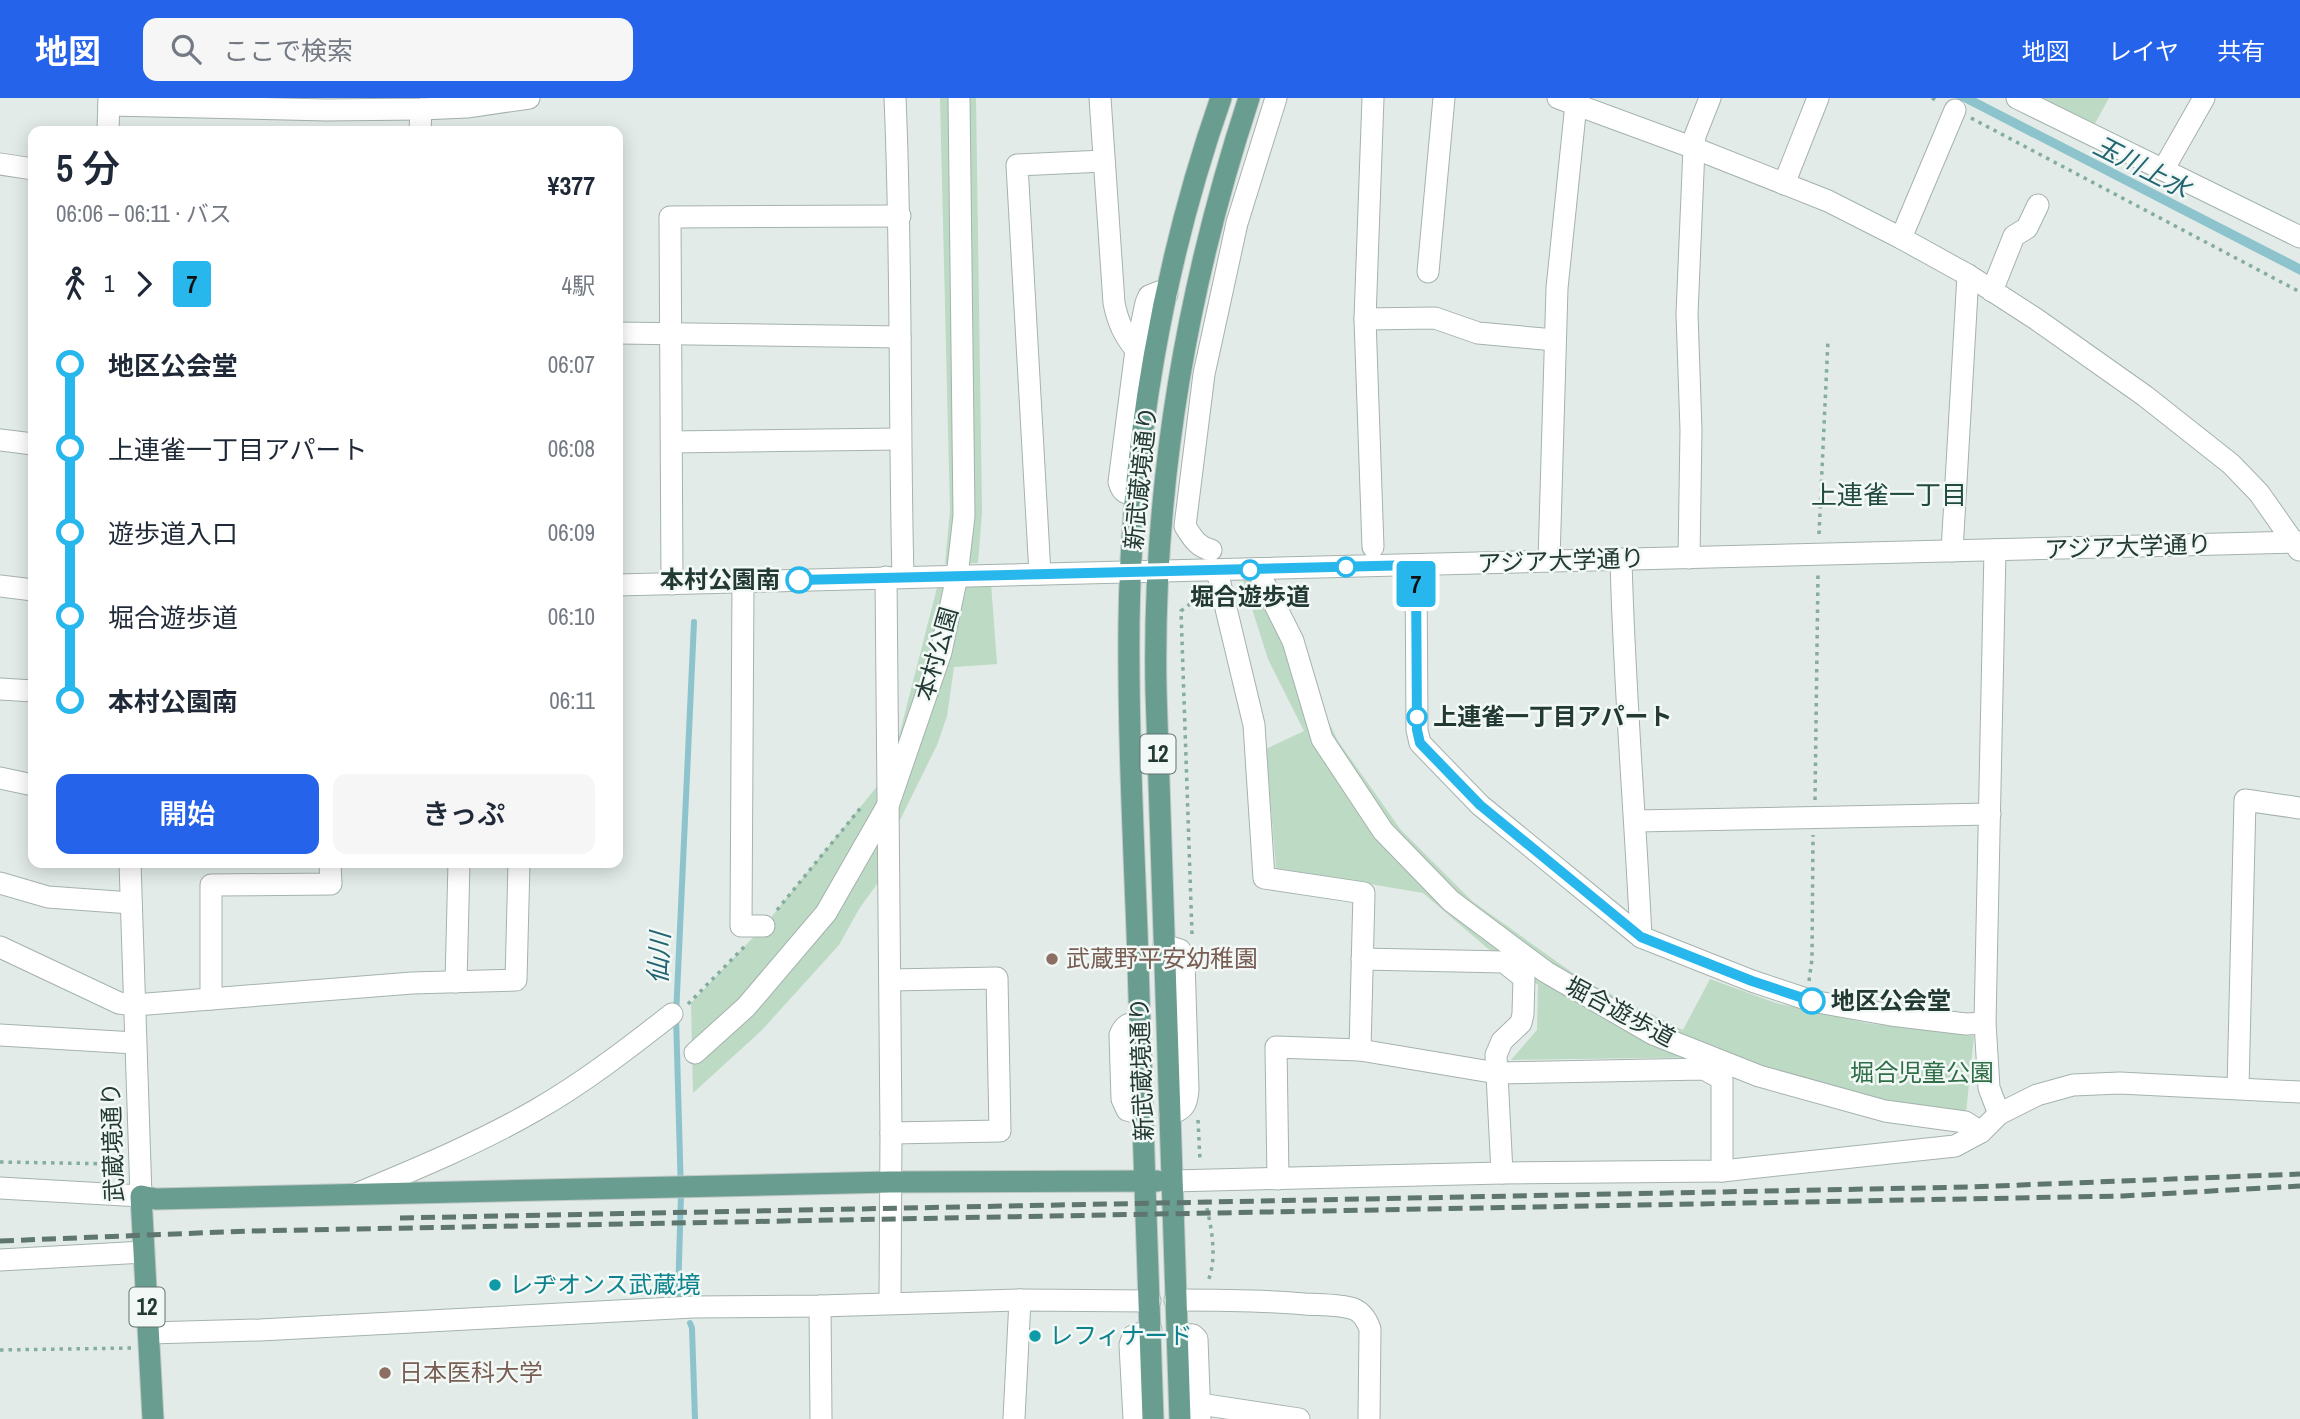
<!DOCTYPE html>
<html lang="ja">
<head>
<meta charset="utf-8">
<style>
  body { margin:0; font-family:"Archivo Narrow","Noto Sans JP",sans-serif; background:#f6f6f7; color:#1f2937; height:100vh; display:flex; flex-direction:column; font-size:26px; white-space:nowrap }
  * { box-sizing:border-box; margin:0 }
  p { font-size:23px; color:#747a83 }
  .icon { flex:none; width:38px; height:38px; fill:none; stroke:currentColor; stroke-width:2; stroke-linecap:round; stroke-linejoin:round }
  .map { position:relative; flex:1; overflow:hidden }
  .details { position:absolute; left:28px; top:28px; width:595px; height:742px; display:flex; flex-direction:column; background:#fff; border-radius:14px; box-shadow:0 4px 18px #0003 }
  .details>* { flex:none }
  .badge { padding:0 14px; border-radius:5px; font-size:24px; line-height:46px }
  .map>.badge { position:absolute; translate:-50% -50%; box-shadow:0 0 0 4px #fff }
  .legs { display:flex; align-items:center; gap:10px; height:77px; padding:0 28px; font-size:23px }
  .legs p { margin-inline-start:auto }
  .overview { display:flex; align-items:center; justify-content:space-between; height:119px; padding:0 28px }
  h1 { font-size:38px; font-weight:600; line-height:52px }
  .primary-button { display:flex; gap:14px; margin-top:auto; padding:14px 28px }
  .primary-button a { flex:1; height:80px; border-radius:14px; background:#2563eb; color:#fff; font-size:28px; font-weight:600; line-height:80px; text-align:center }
  .primary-button a+a { background:#f6f6f7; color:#1f2937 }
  ul { padding:0 28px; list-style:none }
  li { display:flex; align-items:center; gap:24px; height:84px; font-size:26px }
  li i { display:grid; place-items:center; width:10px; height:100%; margin:0 9px; background:currentColor }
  li i::after { content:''; width:18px; height:18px; margin:-9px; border:5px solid; border-radius:50%; background:#fff }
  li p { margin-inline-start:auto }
  li:first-child i { background:linear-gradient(#0000 50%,currentColor 0) }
  li:last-child i { background:linear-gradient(currentColor 50%,#0000 0) }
  header { display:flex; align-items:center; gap:42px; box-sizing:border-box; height:98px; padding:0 35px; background:#2563eb; color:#fff }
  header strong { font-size:33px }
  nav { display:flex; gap:38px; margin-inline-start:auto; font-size:24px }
  .search { width:490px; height:63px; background:#f6f6f7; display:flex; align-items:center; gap:18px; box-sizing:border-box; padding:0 24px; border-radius:14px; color:#747a83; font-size:26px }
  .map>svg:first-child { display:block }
  .green { fill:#bcdac4 }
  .water { fill:#8dc3cc }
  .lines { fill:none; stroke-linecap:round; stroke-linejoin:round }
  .stream { stroke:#8dc3cc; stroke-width:6 }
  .minor-casing { stroke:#a5b2ae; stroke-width:23 }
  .major-casing { stroke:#c1c8c6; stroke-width:23 }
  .path { stroke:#84aca0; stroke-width:3.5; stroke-dasharray:3.5 5; stroke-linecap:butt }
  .minor { stroke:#fff; stroke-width:21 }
  .major { stroke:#699d90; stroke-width:21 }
  .rail { stroke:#5e766f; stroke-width:5; stroke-dasharray:14 7; stroke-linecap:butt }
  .line-1-casing { stroke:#fff; stroke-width:16 }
  .line-1 { stroke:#28b7ed; stroke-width:10 }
  .stop-1-dot { fill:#fff; stroke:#28b7ed; stroke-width:3.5 }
  .education-dot { fill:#8d6e63; stroke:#f2f8f5; stroke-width:2.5 }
  .culture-dot { fill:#0f9aa8; stroke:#f2f8f5; stroke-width:2.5 }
  .labels { text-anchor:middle; stroke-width:5; stroke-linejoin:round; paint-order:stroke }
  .shield { fill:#f2f8f5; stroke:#61736e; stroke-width:2 }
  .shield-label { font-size:23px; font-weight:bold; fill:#233a34 }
  .street-label { font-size:24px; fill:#233a34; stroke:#f2f8f5 }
  .stop-label { font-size:24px; font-weight:bold; fill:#233a34; stroke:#f2f8f5; text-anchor:start }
  .education-label { font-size:24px; fill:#785e54; stroke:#f2f8f5; text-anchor:start }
  .park-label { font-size:24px; fill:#306e48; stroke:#f2f8f5 }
  .culture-label { font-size:24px; fill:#0d838f; stroke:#f2f8f5; text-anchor:start }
  .water-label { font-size:26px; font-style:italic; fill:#226572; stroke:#f2f8f5 }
  .neighbourhood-label { font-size:26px; fill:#214b41; stroke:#f2f8f5 }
</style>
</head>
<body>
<header>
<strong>地図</strong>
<div class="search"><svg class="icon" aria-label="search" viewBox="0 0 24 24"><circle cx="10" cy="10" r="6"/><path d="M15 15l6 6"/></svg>ここで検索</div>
<nav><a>地図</a><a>レイヤ</a><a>共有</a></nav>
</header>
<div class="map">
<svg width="2300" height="1321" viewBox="0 0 2300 1321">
  <rect width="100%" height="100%" fill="#e2ebe7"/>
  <g class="green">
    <path d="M940 0H976L982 414 978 465 945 466 950 413Z"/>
    <path d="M2033 0H2109L2094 27Z"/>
    <path d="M1243 482H1275L1313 572 1315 596 1338 643 1401 732 1472 803 1584 883 1683 932 1710 881 1776 905 1866 925 1974 938 1965 1024 1710 959 1511 962 1537 932 1538 887 1486 849 1423 795 1276 770 1266 651 1304 633 1268 561Z"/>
    <path d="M991 485 997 566 954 569 947 618 937 647 897 728V646L938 486Z"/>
    <path d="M879 686 880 782 859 811 839 847 761 933 693 995 691 905 764 828Z"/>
  </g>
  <path class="water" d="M1956 0H1976L2300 166V177Z"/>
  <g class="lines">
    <g class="stream">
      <path d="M678 1199 681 1096 676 918 694 524"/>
      <path d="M690 1225 692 1230 695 1321"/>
    </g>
    <g class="minor-casing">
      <g id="minor">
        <path d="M895 0C902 160 899 320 903 479"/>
        <path d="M1100 0 1114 205C1118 225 1124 237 1136 252"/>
        <path d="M1558 0 1694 50 1828 103 1901 140 1968 177 2036 221 2145 298 2231 366 2259 395 2299 452"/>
        <path d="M2017 0 2300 139"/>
        <path d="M109 7 327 12 421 11 467 9 529 0"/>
        <path d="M108 33 109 0"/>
        <path d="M420 33 421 11"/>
        <path d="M0 66 33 71"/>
        <path d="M2163 72 2204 0"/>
        <path d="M1784 86 1818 0"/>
        <path d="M1901 140 1955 12"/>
        <path d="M1428 174 1444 0"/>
        <path d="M1992 193 2014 138 2027 130 2038 107"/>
        <path d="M1365 221 1435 220 1478 235 1555 242"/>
        <path d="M618 235 900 239"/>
        <path d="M0 342 33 346"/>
        <path d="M672 344 899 341"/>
        <path d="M1137 397C1126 396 1122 395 1119 384L1136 252 1146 205 1149 198 1159 194 1167 196"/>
        <path d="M1373 449 1365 221 1373 0"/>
        <path d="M1211 452C1197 449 1192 439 1185 428L1204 276 1237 125 1276 0"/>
        <path d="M1995 452 1985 925 1989 990 1999 1016"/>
        <path d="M1952 453 1968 177"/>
        <path d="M1689 460 1691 332 1687 216 1694 50 1695 38 1710 0"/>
        <path d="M1621 461C1624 587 1635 713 1641 839"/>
        <path d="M1549 463 1557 190 1576 6"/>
        <path d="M1416 467 1417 632 1420 645 1480 707 1641 839 1752 883 1812 903 1891 917 1966 926 1985 925"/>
        <path d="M1257 471 1293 543 1322 641 1383 733 1451 803 1546 874 1653 936 1759 978 1885 1013 1965 1024 1981 1034"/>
        <path d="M1217 473 1254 627 1264 780 1364 795 1360 952"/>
        <path d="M1040 476 1017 67 1104 63"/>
        <path d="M886 479 891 1035 890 1205"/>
        <path d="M743 484 741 828H764"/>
        <path d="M672 486 670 119 900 118"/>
        <path d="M618 487 2300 444"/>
        <path d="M0 488 33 492"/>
        <path d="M0 591 33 593"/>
        <path d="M0 680 33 687"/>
        <path d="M1636 723 1990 716"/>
        <path d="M0 785 48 799 131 805"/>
        <path d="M1164 847 1180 852 1184 862 1188 992C1187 1006 1184 1012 1170 1016"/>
        <path d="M0 849 119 905 135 907 412 885 516 882 519 765"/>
        <path d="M1362 861 1504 864 1524 880 1523 916 1521 925 1502 943 1496 957 1502 1075"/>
        <path d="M890 882 997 880 1000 1033 891 1035"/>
        <path d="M456 884 459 765"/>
        <path d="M211 901V787L331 786 330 765"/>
        <path d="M1140 924C1129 925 1124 927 1120 937L1122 1001 1127 1012 1142 1016"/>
        <path d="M0 937 135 945"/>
        <path d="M695 955 746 909 826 815 889 705 941 554 957 478 964 418 959 0"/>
        <path d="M2238 990 2245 702 2300 710"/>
        <path d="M1278 1081 1276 949 1360 952 1497 975 1704 971 1722 981V1073"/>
        <path d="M1172 1083 1502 1075 1722 1073 1955 1048 1981 1034 1999 1016 2037 997 2073 987 2120 985 2300 994"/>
        <path d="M0 1090 141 1098 130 765"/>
        <path d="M356 1096C416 1071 479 1045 536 1012 582 986 630 949 672 916"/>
        <path d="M0 1162 144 1154"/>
        <path d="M1175 1202C1219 1202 1262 1202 1305 1206 1320 1207 1339 1206 1354 1211 1363 1215 1367 1222 1370 1231L1369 1321"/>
        <path d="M820 1208 821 1321"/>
        <path d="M149 1235 260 1232 693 1209 820 1208 1020 1202 1150 1203"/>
        <path d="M1177 1236 1193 1237 1197 1241 1200 1321"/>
        <path d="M1200 1306 1299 1321"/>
        <path d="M1014 1321 1020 1202"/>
        <path d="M1134 1321 1130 1247 1133 1238 1151 1232"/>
      </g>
    </g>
    <g class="major-casing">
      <g id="major">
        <path d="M153 1321 141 1098 156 1101 890 1084 1157 1083"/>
        <path d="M1153 1321C1147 1158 1142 996 1137 833 1133 730 1128 628 1129 525 1131 350 1163 165 1221 0"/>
        <path d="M1180 1321 1156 593C1152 391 1186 192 1249 0"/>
      </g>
    </g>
    <g class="path">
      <path d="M1932 0 1939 4"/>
      <path d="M1971 20 2300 194"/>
      <path d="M1819 436 1828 242"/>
      <path d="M1815 702 1818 475"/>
      <path d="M777 812 863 707"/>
      <path d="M1192 836 1181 513 1199 499V492"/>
      <path d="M1809 883 1812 861 1813 737"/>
      <path d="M688 906 746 847"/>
      <path d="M1198 1022 1200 1063"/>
      <path d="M0 1064 119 1066 120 1063"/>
      <path d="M1205 1102C1211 1127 1218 1159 1208 1183"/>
      <path d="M0 1252 131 1250"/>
    </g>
    <use href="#minor" class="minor"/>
    <use href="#major" class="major"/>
    <g class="rail">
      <path d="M400 1120 1970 1089 2300 1076"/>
      <path d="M0 1143 248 1133 2123 1098 2300 1088"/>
    </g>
  </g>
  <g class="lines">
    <g class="line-1-casing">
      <path id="line-1" d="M799 482 1416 467 1417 632 1420 645 1480 707 1641 839 1752 883 1812 903"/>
    </g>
    <use href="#line-1" class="line-1"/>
  </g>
  <g class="stop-1-dot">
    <circle cx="1346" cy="469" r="9"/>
    <circle cx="1250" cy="472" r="9"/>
    <circle cx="799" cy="482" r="12"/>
    <circle cx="1417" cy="619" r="9"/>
    <circle cx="1812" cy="903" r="12"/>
  </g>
  <g class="education-dot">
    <circle cx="1052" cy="861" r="7"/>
    <circle cx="385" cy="1275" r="7"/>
  </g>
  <g class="culture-dot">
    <circle cx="495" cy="1187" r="7"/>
    <circle cx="1035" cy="1238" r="7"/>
  </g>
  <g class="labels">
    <g class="shield">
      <rect x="1140.5" y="636.5" width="35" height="39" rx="5"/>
      <rect x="129.5" y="1189.5" width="35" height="39" rx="5"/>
    </g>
    <g class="shield-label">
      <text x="1158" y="664">12</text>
      <text x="147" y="1217">12</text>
    </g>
    <g class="street-label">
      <text transform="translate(1141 380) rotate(-84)" y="8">新武蔵境通り</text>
      <text transform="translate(2128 449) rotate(-2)" y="8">アジア大学通り</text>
      <text transform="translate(1561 463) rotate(-2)" y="8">アジア大学通り</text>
      <text transform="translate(937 556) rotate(-74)" y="8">本村公園</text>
      <text transform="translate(1620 914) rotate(28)" y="8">堀合遊歩道</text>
      <text transform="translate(1142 971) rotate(-92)" y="8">新武蔵境通り</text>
      <text transform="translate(113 1044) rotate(-92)" y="8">武蔵境通り</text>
    </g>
    <g class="stop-label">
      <text x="780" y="490" text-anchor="end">本村公園南</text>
      <text x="1250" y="507" text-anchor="middle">堀合遊歩道</text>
      <text x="1433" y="627">上連雀一丁目アパート</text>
      <text x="1831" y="911">地区公会堂</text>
    </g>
    <g class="education-label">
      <text x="1066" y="869">武蔵野平安幼稚園</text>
      <text x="399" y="1283">日本医科大学</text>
    </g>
    <g class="park-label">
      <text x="1922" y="983">堀合児童公園</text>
    </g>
    <g class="culture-label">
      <text x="509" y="1195">レヂオンス武蔵境</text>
      <text x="1049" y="1246">レフィナード</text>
    </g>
    <g class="water-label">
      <text transform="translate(2142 69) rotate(27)" y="9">玉川上水</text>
      <text transform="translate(659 860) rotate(-87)" y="9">仙川</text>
    </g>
    <g class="neighbourhood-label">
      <text x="1889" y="406">上連雀一丁目</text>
    </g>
  </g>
</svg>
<b class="badge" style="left:1416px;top:486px;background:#28b7ed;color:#111">7</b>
<section class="details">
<div class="overview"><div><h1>5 分</h1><p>06:06 – 06:11 · バス</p></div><b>¥377</b></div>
<div class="legs"><svg class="icon" aria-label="walk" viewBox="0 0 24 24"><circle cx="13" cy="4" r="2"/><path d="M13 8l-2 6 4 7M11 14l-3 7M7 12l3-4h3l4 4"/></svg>1<svg class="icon" aria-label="forward" viewBox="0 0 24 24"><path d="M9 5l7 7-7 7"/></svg><b class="badge" style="background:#28b7ed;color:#111">7</b><p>4駅</p></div>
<ul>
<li><i style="color:#28b7ed"></i><b>地区公会堂</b><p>06:07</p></li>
<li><i style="color:#28b7ed"></i><span>上連雀一丁目アパート</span><p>06:08</p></li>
<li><i style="color:#28b7ed"></i><span>遊歩道入口</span><p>06:09</p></li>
<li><i style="color:#28b7ed"></i><span>堀合遊歩道</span><p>06:10</p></li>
<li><i style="color:#28b7ed"></i><b>本村公園南</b><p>06:11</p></li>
</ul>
<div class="primary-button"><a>開始</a><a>きっぷ</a></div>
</section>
</div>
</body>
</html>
